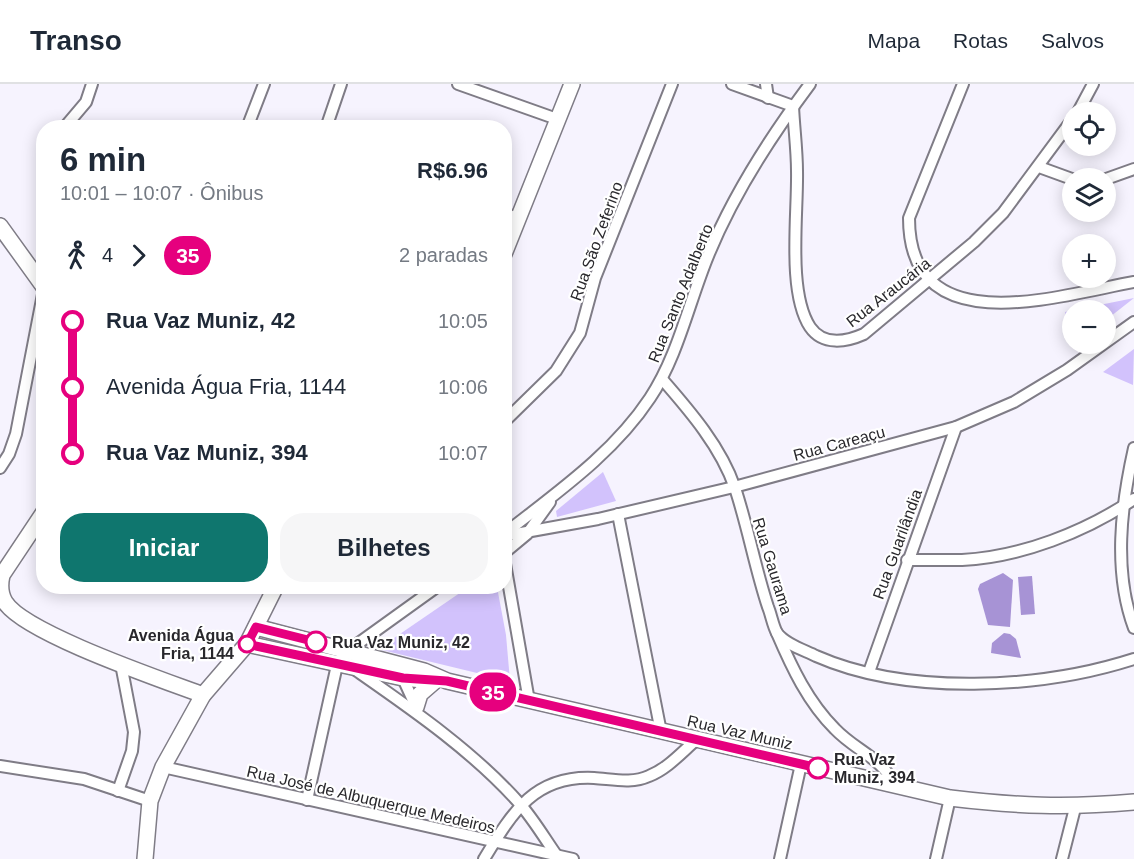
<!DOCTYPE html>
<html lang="pt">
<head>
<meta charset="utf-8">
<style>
  body { margin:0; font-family:Arial,sans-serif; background:#f6f6f7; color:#1f2937; height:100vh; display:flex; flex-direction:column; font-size:22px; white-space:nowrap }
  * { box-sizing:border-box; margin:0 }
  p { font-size:20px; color:#747a83 }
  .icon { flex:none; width:33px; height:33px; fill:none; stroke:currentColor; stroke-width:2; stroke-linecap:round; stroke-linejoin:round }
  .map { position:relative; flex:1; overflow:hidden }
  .sheet { position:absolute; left:36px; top:36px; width:476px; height:474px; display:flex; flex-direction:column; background:#fff; border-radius:24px; box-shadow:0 3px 15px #0003 }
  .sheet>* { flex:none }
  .badge { padding:0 12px; border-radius:20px; font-size:21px; line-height:39px }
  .tools { position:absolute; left:1062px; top:18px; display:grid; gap:12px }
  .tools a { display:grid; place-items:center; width:54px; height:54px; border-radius:50%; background:#fff; box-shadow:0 3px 15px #0003; font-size:30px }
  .map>.badge { position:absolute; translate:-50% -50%; box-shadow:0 0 0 3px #fff }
  .legs { display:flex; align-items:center; gap:9px; height:66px; padding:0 24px; font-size:20px }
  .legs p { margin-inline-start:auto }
  .summary { display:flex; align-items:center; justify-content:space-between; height:102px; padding:0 24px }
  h1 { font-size:33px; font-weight:600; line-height:45px }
  .action { display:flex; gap:12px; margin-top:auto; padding:12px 24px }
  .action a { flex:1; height:69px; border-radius:24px; background:#0f766e; color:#fff; font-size:24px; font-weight:600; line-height:69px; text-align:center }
  .action a+a { background:#f6f6f7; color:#1f2937 }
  ul { padding:0 24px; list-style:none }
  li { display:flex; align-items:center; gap:21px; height:66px; font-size:22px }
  li i { display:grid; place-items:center; width:9px; height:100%; margin:0 8px; background:currentColor }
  li i::after { content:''; width:15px; height:15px; margin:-8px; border:4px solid; border-radius:50%; background:#fff }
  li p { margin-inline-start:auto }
  li:first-child i { background:linear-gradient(#0000 50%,currentColor 0) }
  li:last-child i { background:linear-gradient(currentColor 50%,#0000 0) }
  header { display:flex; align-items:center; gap:36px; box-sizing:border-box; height:84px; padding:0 30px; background:#fff; border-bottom:2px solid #e0e1e3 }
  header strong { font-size:28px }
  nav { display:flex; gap:33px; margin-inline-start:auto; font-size:21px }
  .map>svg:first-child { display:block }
  .green { fill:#d2c2fc }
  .water { fill:#a793d5 }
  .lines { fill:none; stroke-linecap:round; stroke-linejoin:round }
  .street-casing { stroke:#7f7c86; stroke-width:14 }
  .secondary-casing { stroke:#7f7c86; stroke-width:18 }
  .street { stroke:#fff; stroke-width:10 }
  .secondary { stroke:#fff; stroke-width:15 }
  .line-1-casing { stroke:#fff; stroke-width:14 }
  .line-1 { stroke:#e6007e; stroke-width:9 }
  .stop-1-dot { fill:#fff; stroke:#e6007e; stroke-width:3 }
  .labels { text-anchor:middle; stroke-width:4.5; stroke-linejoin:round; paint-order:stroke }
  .street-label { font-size:16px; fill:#29282c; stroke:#fff }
  .stop-label { font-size:16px; font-weight:bold; fill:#29282c; stroke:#fff; text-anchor:start }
</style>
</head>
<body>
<header>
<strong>Transo</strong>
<nav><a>Mapa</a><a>Rotas</a><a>Salvos</a></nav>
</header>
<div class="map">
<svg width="1134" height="775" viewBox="0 0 1134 775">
  <rect width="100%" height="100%" fill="#f6f3fe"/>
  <g class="green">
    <path d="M1134 214 1106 236V226H1072V256L1065 228Z"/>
    <path d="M1134 265 1133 301 1103 288Z"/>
    <path d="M603 388 616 417 557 433 556 427Z"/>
    <path d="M470 502 497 503 506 551 510 597 378 565Z"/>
  </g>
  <g class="water">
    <path d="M1003 489 1013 496 1010 543 988 541 978 505 980 500Z"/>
    <path d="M1032 492 1035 530 1021 531 1018 493Z"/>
    <path d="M1004 549 1010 550 1016 555 1021 574 991 569 992 559Z"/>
  </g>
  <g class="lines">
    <g class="street-casing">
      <g id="street">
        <path d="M458 0 557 35"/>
        <path d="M732 0 793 22C794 44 797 66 797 87 798 129 787 208 810 243 823 262 846 258 864 250L974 158 1003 129 1072 36"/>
        <path d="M766 0 768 14"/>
        <path d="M963 0 909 134C909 260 1057 212 1134 198"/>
        <path d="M1078 28 1093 0"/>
        <path d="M64 44 86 18 92 0"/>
        <path d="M247 44 264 0"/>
        <path d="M326 44 341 0"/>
        <path d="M1039 83 1072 95"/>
        <path d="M1106 95 1134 85"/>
        <path d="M504 129 519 135"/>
        <path d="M662 295C690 327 721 363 735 404 748 443 755 484 768 523 771 530 773 542 777 549 785 560 804 566 816 572 907 612 1041 605 1134 575"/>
        <path d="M504 338 556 287 580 249 595 194 672 0"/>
        <path d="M1134 364C1121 422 1113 487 1134 544"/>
        <path d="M0 384 9 370 16 350 44 205"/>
        <path d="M618 430 661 648"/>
        <path d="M504 450C556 409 613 370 650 314 678 272 689 218 708 172 733 111 771 52 810 0"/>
        <path d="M504 452 598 435 734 403 956 343 1014 318 1067 286 1134 238"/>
        <path d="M504 469 527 450 550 418"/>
        <path d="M504 474 529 617"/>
        <path d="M907 476C925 476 944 476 962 476 1021 473 1085 448 1134 415"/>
        <path d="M777 549C792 584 808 618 835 645 856 667 881 673 895 701"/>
        <path d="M357 587C413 626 474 668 520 720 534 736 545 755 557 772"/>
        <path d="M869 588 956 343"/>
        <path d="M401 590 417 625"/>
        <path d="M0 682 84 695 150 717"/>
        <path d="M163 683 573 775"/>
        <path d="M118 707 132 667 134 648 121 580"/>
        <path d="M307 716 337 581 349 566 438 502"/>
        <path d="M484 775C512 729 534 691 594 694 612 695 632 700 649 692 667 685 681 669 696 656"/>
        <path d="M780 775 801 680"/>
        <path d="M936 775 950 714"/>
        <path d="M1062 775 1075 724"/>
      </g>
    </g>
    <g class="secondary-casing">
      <g id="secondary">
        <path d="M0 142 44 203"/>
        <path d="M504 170 572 0"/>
        <path d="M44 428 2 491C0 500 0 510 5 518 24 549 163 596 203 611"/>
        <path d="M256 543 424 587 447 597 950 714C1016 722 1067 724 1134 718"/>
        <path d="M247 560 403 594 432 597"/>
        <path d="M416 623 420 610 435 597"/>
        <path d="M145 775 150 717 163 683 203 611 247 560 276 502"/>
      </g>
    </g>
    <use href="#street" class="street"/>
    <use href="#secondary" class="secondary"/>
  </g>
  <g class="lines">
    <g class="line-1-casing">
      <path id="line-1" d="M316 558 256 543 247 560 403 594 447 597 818 684"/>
    </g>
    <use href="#line-1" class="line-1"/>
  </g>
  <g class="stop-1-dot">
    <circle cx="316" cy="558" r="10"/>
    <circle cx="247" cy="560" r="8"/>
    <circle cx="818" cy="684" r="10"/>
  </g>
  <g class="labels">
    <g class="street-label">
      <text transform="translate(596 157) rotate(-70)" y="6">Rua São Zeferino</text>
      <text transform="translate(888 208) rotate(-38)" y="6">Rua Araucária</text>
      <text transform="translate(680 209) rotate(-68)" y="6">Rua Santo Adalberto</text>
      <text transform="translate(839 359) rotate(-15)" y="6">Rua Careaçu</text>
      <text transform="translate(897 460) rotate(-70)" y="6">Rua Guarilândia</text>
      <text transform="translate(773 482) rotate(73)" y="6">Rua Gaurama</text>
      <text transform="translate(740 648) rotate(13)" y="6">Rua Vaz Muniz</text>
      <text transform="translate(371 715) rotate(13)" y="6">Rua José de Albuquerque Medeiros</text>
    </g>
    <g class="stop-label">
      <text x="234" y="557" text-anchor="end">Avenida Água<tspan x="234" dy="18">Fria, 1144</tspan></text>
      <text x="332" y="564">Rua Vaz Muniz, 42</text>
      <text x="834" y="681">Rua Vaz<tspan x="834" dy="18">Muniz, 394</tspan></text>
    </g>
  </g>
</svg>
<div class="tools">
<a><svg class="icon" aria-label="locate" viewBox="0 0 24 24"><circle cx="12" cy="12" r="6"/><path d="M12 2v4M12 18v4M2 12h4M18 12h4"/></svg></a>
<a><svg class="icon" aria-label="layers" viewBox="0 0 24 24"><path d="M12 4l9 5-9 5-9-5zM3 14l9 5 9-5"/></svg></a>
<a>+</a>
<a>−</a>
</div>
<b class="badge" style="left:493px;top:608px;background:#e6007e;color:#fff">35</b>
<section class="sheet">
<div class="summary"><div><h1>6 min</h1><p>10:01 – 10:07 · Ônibus</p></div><b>R$6.96</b></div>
<div class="legs"><svg class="icon" aria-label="walk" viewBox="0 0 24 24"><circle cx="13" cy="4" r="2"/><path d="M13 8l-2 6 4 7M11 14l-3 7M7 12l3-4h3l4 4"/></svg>4<svg class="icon" aria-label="forward" viewBox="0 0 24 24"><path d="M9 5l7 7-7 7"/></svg><b class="badge" style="background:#e6007e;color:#fff">35</b><p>2 paradas</p></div>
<ul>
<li><i style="color:#e6007e"></i><b>Rua Vaz Muniz, 42</b><p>10:05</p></li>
<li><i style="color:#e6007e"></i><span>Avenida Água Fria, 1144</span><p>10:06</p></li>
<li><i style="color:#e6007e"></i><b>Rua Vaz Muniz, 394</b><p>10:07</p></li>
</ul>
<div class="action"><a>Iniciar</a><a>Bilhetes</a></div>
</section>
</div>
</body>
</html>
